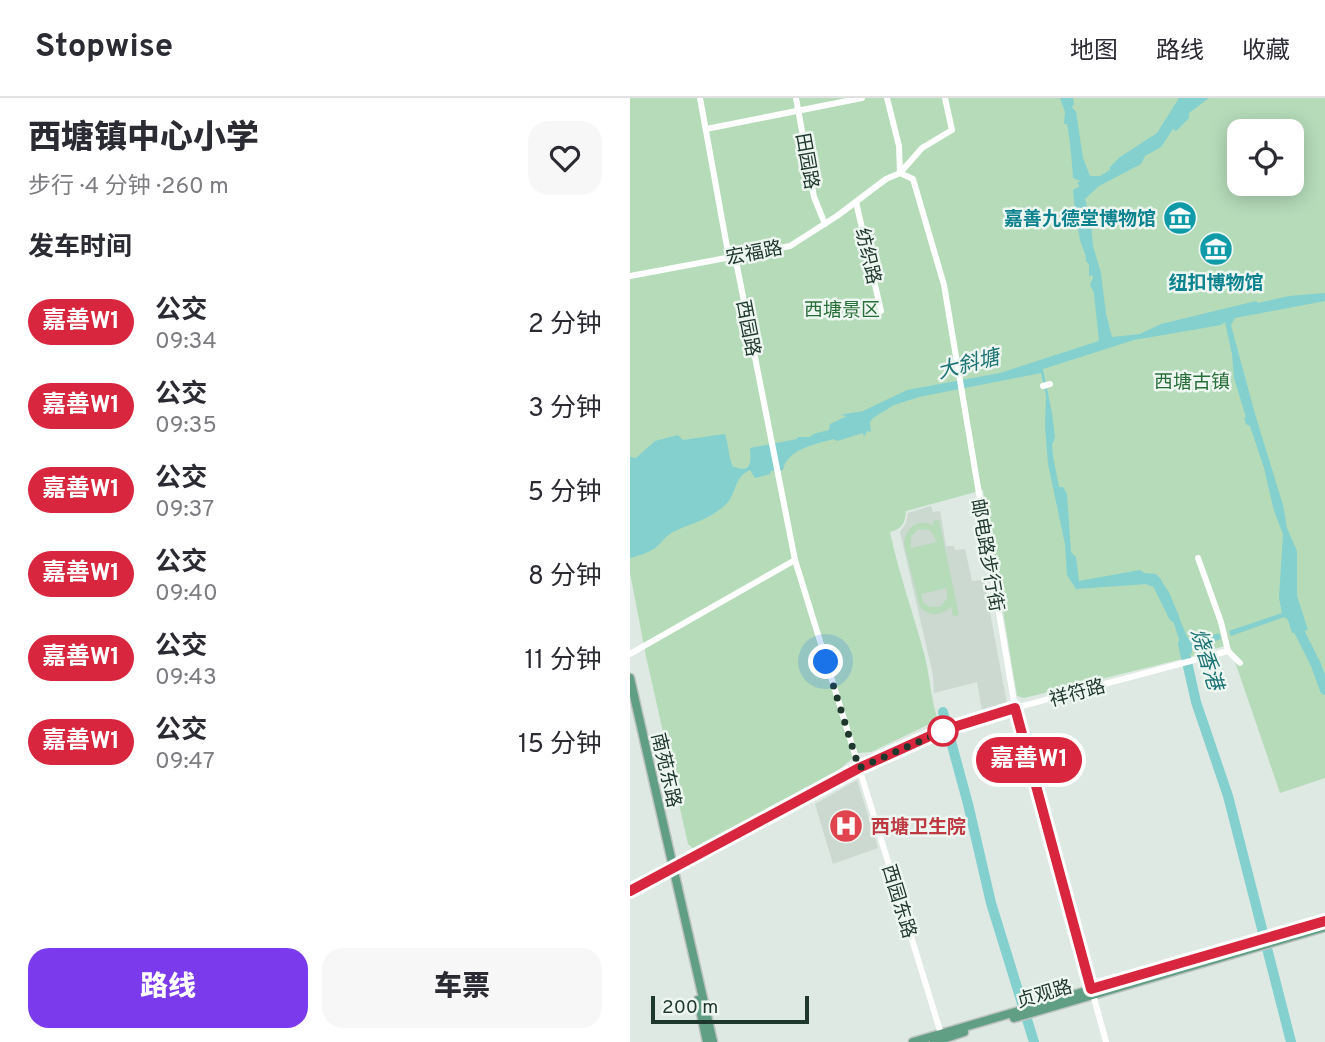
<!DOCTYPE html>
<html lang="zh">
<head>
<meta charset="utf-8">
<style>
  body { margin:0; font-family:Overpass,"Noto Sans SC",sans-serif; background:#f7f7f7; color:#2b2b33; height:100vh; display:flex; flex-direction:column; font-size:26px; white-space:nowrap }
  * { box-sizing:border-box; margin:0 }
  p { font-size:23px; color:#7c7c81 }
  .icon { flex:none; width:38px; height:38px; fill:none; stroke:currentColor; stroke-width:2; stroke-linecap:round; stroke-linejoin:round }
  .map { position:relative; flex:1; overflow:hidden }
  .side { display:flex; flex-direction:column; background:#fff; width:630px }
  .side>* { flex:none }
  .badge { padding:0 14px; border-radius:23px; font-size:24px; line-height:46px }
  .fabs { position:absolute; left:597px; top:21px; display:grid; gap:14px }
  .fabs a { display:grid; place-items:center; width:77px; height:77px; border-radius:14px; background:#fff; box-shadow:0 4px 18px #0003; font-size:35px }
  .scale { position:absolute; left:21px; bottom:18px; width:158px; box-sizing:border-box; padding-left:7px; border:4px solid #1f382d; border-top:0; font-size:19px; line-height:24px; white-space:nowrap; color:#1f382d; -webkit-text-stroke:5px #edf6f0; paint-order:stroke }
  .you { position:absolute; width:35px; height:35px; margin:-18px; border:5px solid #fff; border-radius:50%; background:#1a73e8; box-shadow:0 0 0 10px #1a73e833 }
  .map>.badge { position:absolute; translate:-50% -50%; box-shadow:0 0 0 4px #fff }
  h2 { padding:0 28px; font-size:26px; line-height:63px }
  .round { display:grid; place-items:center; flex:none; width:74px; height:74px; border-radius:21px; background:#f7f7f7 }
  .headline { display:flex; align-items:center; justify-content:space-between; height:119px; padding:0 28px }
  h1 { font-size:33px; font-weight:800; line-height:52px }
  .button { display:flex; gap:14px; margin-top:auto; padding:14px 28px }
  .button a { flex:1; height:80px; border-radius:21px; background:#7c3aed; color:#fff; font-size:28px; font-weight:800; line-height:80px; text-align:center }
  .button a+a { background:#f7f7f7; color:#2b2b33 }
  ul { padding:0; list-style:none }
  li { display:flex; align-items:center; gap:21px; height:84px; padding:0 28px }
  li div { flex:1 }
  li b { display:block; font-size:26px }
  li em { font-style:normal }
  li .badge { min-width:77px; font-weight:700; text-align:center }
  header { display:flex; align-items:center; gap:42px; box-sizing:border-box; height:98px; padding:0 35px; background:#fff; border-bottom:2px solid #e1e1e2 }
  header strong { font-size:33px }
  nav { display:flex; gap:38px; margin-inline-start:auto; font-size:24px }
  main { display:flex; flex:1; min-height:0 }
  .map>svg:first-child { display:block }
  .built { fill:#cbd9d1 }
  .green { fill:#b5dbb9; fill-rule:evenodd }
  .water { fill:#83d0cf }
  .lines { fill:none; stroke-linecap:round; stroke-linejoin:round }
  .river { stroke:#83d0cf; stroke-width:10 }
  .major-casing { stroke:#bcc3c0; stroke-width:11 }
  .minor { stroke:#fff; stroke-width:6 }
  .major { stroke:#619f85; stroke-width:8 }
  .line-casing { stroke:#fff; stroke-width:16 }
  .line { stroke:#d7263d; stroke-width:10 }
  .walk { stroke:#1f382d; stroke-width:7; stroke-dasharray:0 12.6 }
  .stop-dot { fill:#fff; stroke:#d7263d; stroke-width:3.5 }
  .labels { text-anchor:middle; stroke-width:5; stroke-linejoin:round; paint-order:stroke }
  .street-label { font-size:19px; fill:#1f382d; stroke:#edf6f0 }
  .culture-label { font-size:19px; font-weight:bold; fill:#0d838f; stroke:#edf6f0; text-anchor:end }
  .park-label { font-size:19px; fill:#296f39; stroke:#edf6f0 }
  .health-label { font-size:19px; font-weight:bold; fill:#be3a42; stroke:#edf6f0; text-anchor:start }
  .water-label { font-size:21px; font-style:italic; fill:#1a7374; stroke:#edf6f0 }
</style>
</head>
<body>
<header>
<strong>Stopwise</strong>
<nav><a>地图</a><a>路线</a><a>收藏</a></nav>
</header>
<main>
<section class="side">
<div class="headline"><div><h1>西塘镇中心小学</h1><p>步行 · 4 分钟 · 260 m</p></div><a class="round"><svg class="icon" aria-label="heart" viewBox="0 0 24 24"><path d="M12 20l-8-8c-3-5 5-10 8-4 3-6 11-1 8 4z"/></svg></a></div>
<h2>发车时间</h2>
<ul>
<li><span class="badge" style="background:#d7263d;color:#fff">嘉善W1</span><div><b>公交</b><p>09:34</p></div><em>2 分钟</em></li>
<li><span class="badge" style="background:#d7263d;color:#fff">嘉善W1</span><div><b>公交</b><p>09:35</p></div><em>3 分钟</em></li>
<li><span class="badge" style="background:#d7263d;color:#fff">嘉善W1</span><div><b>公交</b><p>09:37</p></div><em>5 分钟</em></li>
<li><span class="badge" style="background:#d7263d;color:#fff">嘉善W1</span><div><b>公交</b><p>09:40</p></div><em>8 分钟</em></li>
<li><span class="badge" style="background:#d7263d;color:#fff">嘉善W1</span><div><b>公交</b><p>09:43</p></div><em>11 分钟</em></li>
<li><span class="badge" style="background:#d7263d;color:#fff">嘉善W1</span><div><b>公交</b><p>09:47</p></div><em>15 分钟</em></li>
</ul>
<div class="button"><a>路线</a><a>车票</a></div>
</section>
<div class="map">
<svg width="695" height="944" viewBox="0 0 695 944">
  <rect width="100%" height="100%" fill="#dde9e2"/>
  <g class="built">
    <path d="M301 408 303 414 310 413 316 448H324L325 452 335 451 342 483 354 482 377 606 352 612 347 584 304 595 303 577 270 434 276 425 278 415Z"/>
    <path d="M227 682 248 750 203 766 185 706Z"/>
  </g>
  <g class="green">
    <path d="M0 0H695V680L650 695 599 546 568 557 394 600 387 598 353 392 276 413C275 425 272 431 260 434 269 477 284 517 295 559 300 580 301 602 308 622L241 654 228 655 210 671 65 752 58 746 16 558 0 475ZM609 33H662V86H609Z"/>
    <path d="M309 422 329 517 323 518 321 509C311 518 300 519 290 509L274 446C275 429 287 421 303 427V423ZM288 431 300 432 307 444 281 450V439ZM317 490V501L310 509H300L293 504 291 496Z"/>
  </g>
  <path class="water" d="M430 0H443L444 6 442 9 446 14 453 60 460 78H470L480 72V69L490 59 527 35 549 0H579L559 15V20L546 33 543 31 531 49 515 58 511 66 469 88 455 101 461 125 463 148 471 175 476 216 482 239 510 236 531 226 626 203 628 205 659 198 695 195V203L605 220 601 227 625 316 653 407 657 430 667 453V498L678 532 662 535 658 522 654 519 601 538 599 533 652 515 649 500 653 436 644 413 634 370 620 328 616 326 614 320 616 319 604 280 602 256 595 224 591 227 504 242 413 271 422 315 425 340 422 347 423 358 429 389H433L437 396 441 454 446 459 449 483 510 472 514 475 526 476 539 494 557 539 563 544 589 535 591 541 562 551V555L554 557 542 519 539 520 534 509 539 506 531 492 517 486 446 491 437 477 435 446 418 366 415 328 416 298 411 275 289 299 264 307 243 320 240 324 241 334 237 333 234 339 233 335 207 343 203 341C186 346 157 351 153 372L141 373 140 376 125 380 120 372C104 379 107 394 97 405 81 422 60 425 41 435 34 439 31 446 25 450 18 455 8 458 0 460V359L6 360 25 343 48 337 53 342 95 336C99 347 98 358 103 369 107 369 109 371 113 371 123 371 120 357 120 350L167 341 168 339H180L183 336 199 332 200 326 217 318 210 317 233 313 277 292 370 275 469 243 464 195 460 187 463 180 462 177 459 178V166L456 163C456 154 452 150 450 142 447 125 444 108 443 92L450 88 447 85 450 83 443 80C442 64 440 41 437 26H434L435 14Z"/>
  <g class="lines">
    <g class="river">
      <path d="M521 483H526L544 519"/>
      <path d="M664 523 686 567 695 592"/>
      <path d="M553 546 566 604 598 698 661 944"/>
      <path d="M313 614 338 706 361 805 404 944"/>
    </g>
    <g class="major-casing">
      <g id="major">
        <path d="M0 580 83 944"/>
        <path d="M68 902 77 944"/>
        <path d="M384 920 695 829"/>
        <path d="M283 944 695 823"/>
        <path d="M304 944 334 934"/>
      </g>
    </g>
    <g class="minor">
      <path d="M70 0 97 149 105 158 165 462 312 939"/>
      <path d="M166 0 184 99 195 126"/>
      <path d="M257 0 269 48 270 75"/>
      <path d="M76 31 232 0"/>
      <path d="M270 75 283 81 314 187 385 610 476 944"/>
      <path d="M226 104 251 213"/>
      <path d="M0 178 160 148 207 118 256 81 270 75 292 50 322 32 315 0"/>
      <path d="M413 288 420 286"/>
      <path d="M568 460 591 524 598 553 610 565"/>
      <path d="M0 556 165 462"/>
      <path d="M0 793 229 670 311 633 385 610 598 553"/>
    </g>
    <use href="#major" class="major"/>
  </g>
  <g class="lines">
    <g class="line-casing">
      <path id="line" d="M0 793 229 670 311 633 385 610 461 891 695 823"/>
    </g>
    <use href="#line" class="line"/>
    <path class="walk" d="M196 564 229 670 313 633"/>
  </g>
  <defs>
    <g id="museum-disc" transform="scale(1.75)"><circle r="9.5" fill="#0f9aa8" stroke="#edf6f0"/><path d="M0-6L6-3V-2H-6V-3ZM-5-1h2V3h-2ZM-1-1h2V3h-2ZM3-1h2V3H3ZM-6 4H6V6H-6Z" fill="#fff"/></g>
    <g id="hospital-disc" transform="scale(1.75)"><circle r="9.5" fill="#e0444e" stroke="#edf6f0"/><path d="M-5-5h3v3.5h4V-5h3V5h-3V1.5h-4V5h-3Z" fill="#fff"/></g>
  </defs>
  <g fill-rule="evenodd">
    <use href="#museum-disc" x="550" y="120"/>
    <use href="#museum-disc" x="586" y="151"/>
    <use href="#hospital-disc" x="216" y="728"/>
  </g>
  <circle class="stop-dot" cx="313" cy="633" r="14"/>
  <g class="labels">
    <g class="street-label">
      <text transform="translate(178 63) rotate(80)" y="7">田园路</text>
      <text transform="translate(124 154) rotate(-11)" y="7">宏福路</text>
      <text transform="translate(239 158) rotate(77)" y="7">纺织路</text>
      <text transform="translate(119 230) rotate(79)" y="7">西园路</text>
      <text transform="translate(358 457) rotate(80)" y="7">邮电路步行街</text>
      <text transform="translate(447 594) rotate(-15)" y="7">祥符路</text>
      <text transform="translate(37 672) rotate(77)" y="7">南苑东路</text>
      <text transform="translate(270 803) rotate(73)" y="7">西园东路</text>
      <text transform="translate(414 895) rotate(-16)" y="7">贞观路</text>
    </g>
    <g class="culture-label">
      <text x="526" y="127">嘉善九德堂博物馆</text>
      <text x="586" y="191" text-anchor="middle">纽扣博物馆</text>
    </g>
    <g class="park-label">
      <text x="212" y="218">西塘景区</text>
      <text x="562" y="290">西塘古镇</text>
    </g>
    <g class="health-label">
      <text x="241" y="735">西塘卫生院</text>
    </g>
    <g class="water-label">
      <text transform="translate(338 266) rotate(-14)" y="7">大斜塘</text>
      <text transform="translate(577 561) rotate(73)" y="7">烧香港</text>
    </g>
  </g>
</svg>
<div class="fabs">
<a><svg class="icon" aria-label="locate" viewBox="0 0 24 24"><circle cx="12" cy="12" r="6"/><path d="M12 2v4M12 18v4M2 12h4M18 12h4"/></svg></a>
</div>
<div class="scale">200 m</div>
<div class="you" style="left:196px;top:564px"></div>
<b class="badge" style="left:399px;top:662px;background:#d7263d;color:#fff">嘉善W1</b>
</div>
</main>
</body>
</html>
